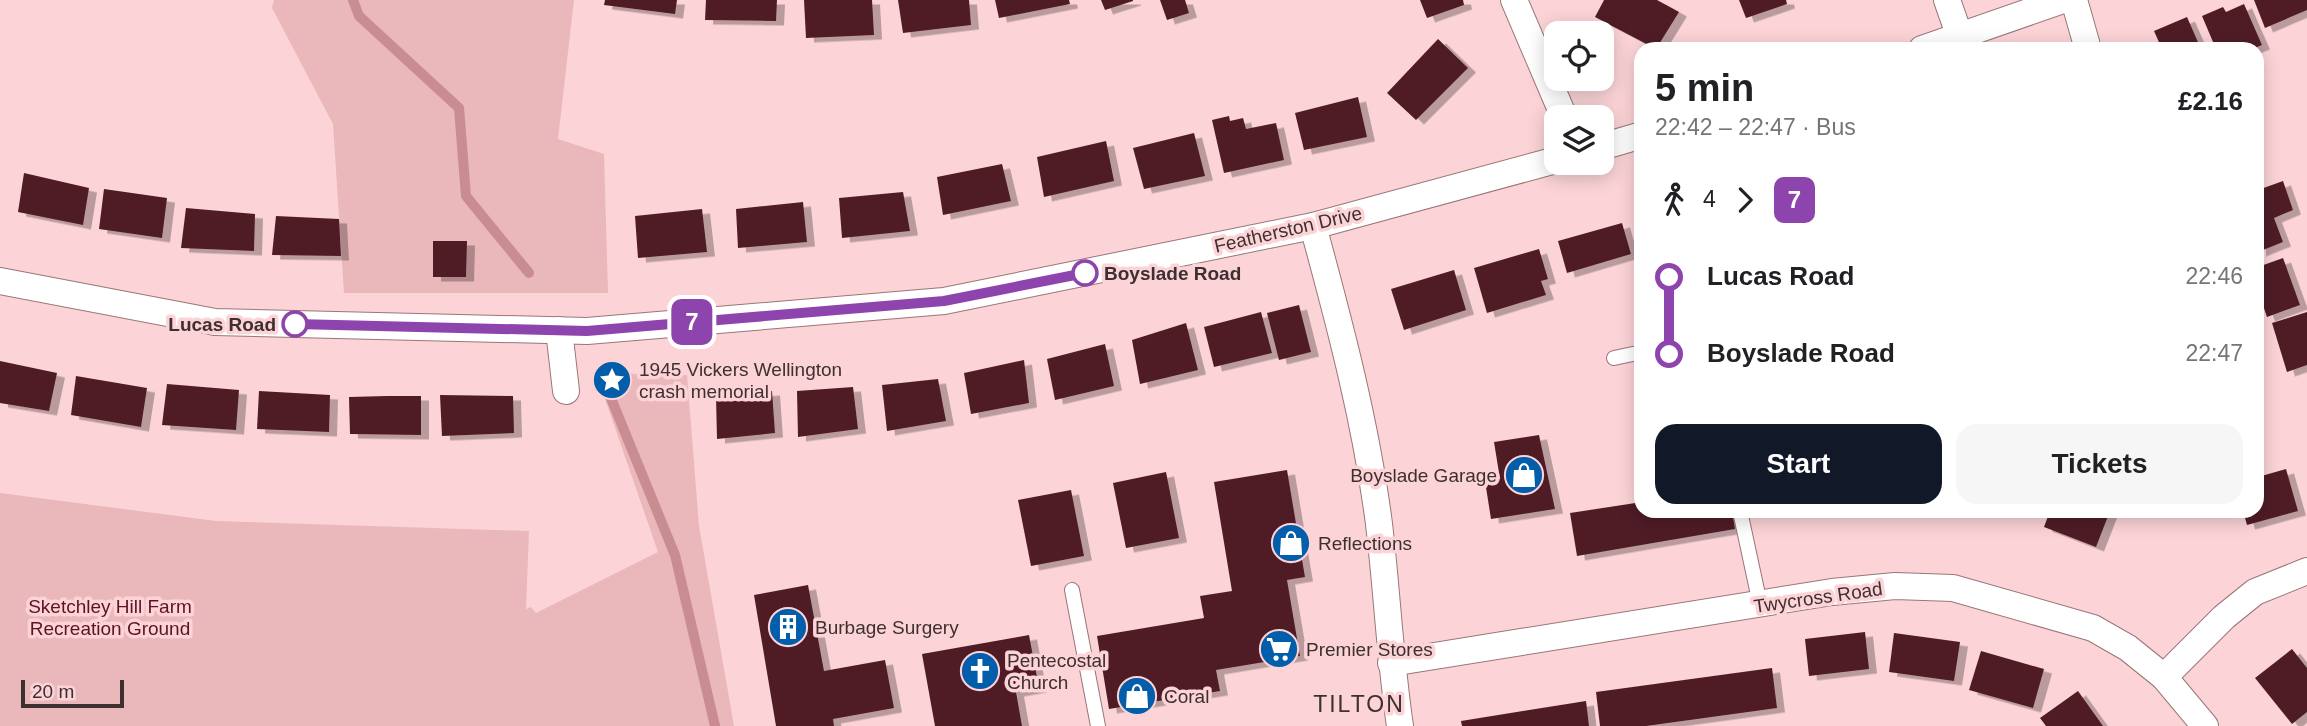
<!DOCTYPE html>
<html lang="en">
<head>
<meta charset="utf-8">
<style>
  body { margin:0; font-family:Helvetica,sans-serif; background:#f6f6f6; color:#202124; height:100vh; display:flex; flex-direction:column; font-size:26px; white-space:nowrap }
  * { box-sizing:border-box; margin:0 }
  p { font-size:23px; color:#757577 }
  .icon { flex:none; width:38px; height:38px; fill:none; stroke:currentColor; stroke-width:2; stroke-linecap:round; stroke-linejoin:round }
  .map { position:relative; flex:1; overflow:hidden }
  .side { position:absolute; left:1634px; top:42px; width:630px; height:476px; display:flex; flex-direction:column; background:#fff; border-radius:21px; box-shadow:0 4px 18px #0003 }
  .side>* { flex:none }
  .badge { padding:0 14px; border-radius:10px; font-size:24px; line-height:46px }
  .buttons { position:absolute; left:1544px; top:21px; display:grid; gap:14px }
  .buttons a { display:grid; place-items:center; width:70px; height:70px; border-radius:14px; background:#fff; box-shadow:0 4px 18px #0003; font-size:35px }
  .scale { position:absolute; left:21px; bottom:18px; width:103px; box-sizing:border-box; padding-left:7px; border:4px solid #3e2f30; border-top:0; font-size:19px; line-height:24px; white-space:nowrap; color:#3e2f30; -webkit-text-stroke:5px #fcd4d7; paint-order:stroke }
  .map>.badge { position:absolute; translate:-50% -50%; box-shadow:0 0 0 4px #fff }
  .legs { display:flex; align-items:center; gap:10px; height:77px; padding:0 21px; font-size:23px }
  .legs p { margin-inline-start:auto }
  .overview { display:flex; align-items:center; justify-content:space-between; height:119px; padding:0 21px }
  h1 { font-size:38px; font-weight:800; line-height:52px }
  .cta { display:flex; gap:14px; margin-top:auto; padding:14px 21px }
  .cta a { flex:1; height:80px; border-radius:21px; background:#111827; color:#fff; font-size:28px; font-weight:800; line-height:80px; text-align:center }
  .cta a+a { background:#f6f6f6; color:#202124 }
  ul { padding:0 21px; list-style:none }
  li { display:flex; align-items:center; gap:24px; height:77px; font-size:26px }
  li i { display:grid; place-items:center; width:10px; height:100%; margin:0 9px; background:currentColor }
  li i::after { content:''; width:18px; height:18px; margin:-9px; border:5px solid; border-radius:50%; background:#fff }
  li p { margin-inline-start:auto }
  li:first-child i { background:linear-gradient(#0000 50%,currentColor 0) }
  li:last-child i { background:linear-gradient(currentColor 50%,#0000 0) }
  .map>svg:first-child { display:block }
  .green { fill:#eab7bb }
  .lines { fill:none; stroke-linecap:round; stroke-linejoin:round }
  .stream { stroke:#c98c91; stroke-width:10 }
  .building { fill:#4f1d25; filter:url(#shadow) }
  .service-casing { stroke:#997678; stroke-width:16 }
  .minor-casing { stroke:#997678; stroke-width:28 }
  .service { stroke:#fff; stroke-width:14 }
  .minor { stroke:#fff; stroke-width:26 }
  .line-1-casing { stroke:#fff; stroke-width:16 }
  .line-1 { stroke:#8e44ad; stroke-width:10 }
  .stop-1-dot { fill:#fff; stroke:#8e44ad; stroke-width:3.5 }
  .labels { text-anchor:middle; stroke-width:7; stroke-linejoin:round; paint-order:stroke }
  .street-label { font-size:19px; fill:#3e2f30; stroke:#fcd4d7 }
  .stop-label { font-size:19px; font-weight:bold; fill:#3e2f30; stroke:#fcd4d7; text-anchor:start }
  .poi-label { font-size:19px; fill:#3e2f30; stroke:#fcd4d7; text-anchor:start }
  .park-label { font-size:19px; fill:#5d1323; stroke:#fcd4d7 }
  .quarter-label { font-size:23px; letter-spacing:2px; fill:#3e2f30; stroke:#fcd4d7 }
</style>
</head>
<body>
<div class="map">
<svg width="2307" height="726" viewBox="0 0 2307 726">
  <defs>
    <filter id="shadow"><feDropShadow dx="8" dy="4.5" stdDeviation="0" flood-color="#0004"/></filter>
  </defs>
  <rect width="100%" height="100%" fill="#fcd4d7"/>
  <g class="green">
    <path d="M274 0H574L558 139 604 154 608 293H344L333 124 272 8Z"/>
    <path d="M596 373 687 375 699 526 734 726H0V493L216 521 529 531 526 609 531 607 536 613 658 552Z"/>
  </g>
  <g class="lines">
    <g class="stream">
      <path d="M353 0 359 16 459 108 466 196 529 273"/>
      <path d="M606 386 675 555 715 726"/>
    </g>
  </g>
  <g class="building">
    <path d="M605 0H677L675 14 604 5Z"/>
    <path d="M706 0H777L776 21 705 20Z"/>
    <path d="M804 0H872L874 35 806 38Z"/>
    <path d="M898 0H969L971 25 903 33Z"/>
    <path d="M995 0H1069L1070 4 999 18Z"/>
    <path d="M1101 0H1133V1L1105 10Z"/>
    <path d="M1160 0H1185L1189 13 1167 20Z"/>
    <path d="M1420 0H1463L1464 5 1427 18Z"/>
    <path d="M1604 0H1657L1679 12 1656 49 1595 17Z"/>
    <path d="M1739 0H1786L1787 4 1746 18Z"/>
    <path d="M2254 0H2307V10L2265 28Z"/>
    <path d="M2244 4 2262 45 2252 49H2216L2202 16 2223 7 2226 12Z"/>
    <path d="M2187 17 2201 49H2162L2154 31Z"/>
    <path d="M1438 39 1468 68 1416 120 1387 93Z"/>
    <path d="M1358 97 1367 137 1304 150 1295 113Z"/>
    <path d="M1229 116 1230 121 1243 118 1246 129 1276 123 1284 160 1224 173 1212 120Z"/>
    <path d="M1194 133 1205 176 1144 189 1133 148Z"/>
    <path d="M1106 141 1114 181 1044 197 1037 157Z"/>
    <path d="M1002 164 1011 201 943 215 937 177Z"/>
    <path d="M24 173 89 188 83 225 18 212Z"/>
    <path d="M2283 181 2293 210 2274 218 2283 242 2258 252V190Z"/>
    <path d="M104 189 167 198 162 238 99 229Z"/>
    <path d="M903 192 910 231 842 238 839 198Z"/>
    <path d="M803 202 807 242 738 248 736 209Z"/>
    <path d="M186 208 255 214 254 251 181 248Z"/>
    <path d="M702 209 707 252 638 258 635 216Z"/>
    <path d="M276 216 339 219 341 256 272 255Z"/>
    <path d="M1622 223 1631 254 1567 273 1558 241Z"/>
    <path d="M433 241H467L466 277H433Z"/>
    <path d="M1539 249 1548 279 1541 281 1546 295 1487 313 1474 268Z"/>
    <path d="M2283 258 2300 305 2267 317 2258 291V267Z"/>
    <path d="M1454 270 1466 310 1404 330 1391 289Z"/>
    <path d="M1299 305 1311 352 1279 360 1267 313Z"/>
    <path d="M1261 312 1272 353 1214 367 1204 327Z"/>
    <path d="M2307 312V365L2287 372 2272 323Z"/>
    <path d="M1186 323 1198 370 1140 384 1132 340Z"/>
    <path d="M1105 344 1114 386 1055 400 1047 359Z"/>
    <path d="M1024 360 1029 403 971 414 964 373Z"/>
    <path d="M0 361 57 373 49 411 0 403Z"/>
    <path d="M76 376 147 388 141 427 71 415Z"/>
    <path d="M938 379 946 421 887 431 882 385Z"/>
    <path d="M167 384 239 390 236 430 162 425Z"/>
    <path d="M853 387 858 429 798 437 797 391Z"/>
    <path d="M259 391 330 395 329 432 257 429Z"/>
    <path d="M772 391 775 433 717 439 716 396Z"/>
    <path d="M440 395 513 396 514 433 442 436Z"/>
    <path d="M387 396H421V435L350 434 349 397Z"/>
    <path d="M1539 435 1555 509 1491 519 1485 481 1500 479 1494 442Z"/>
    <path d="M2286 469 2298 511 2247 525 2243 511H2258V477Z"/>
    <path d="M1287 470 1305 577 1287 580 1300 656 1216 670 1220 691 1109 709 1097 636 1204 618 1200 596 1232 591 1214 482Z"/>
    <path d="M1166 472 1179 538 1126 548 1113 483Z"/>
    <path d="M1071 490 1084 556 1031 566 1018 500Z"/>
    <path d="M1642 502V511H1732L1735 529 1577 556 1570 513Z"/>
    <path d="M2050 511H2110L2096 547 2044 527Z"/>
    <path d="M808 585 824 671 885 660 894 708 833 719 834 726H776L754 595Z"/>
    <path d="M1865 632 1869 669 1809 676 1805 639Z"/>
    <path d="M1894 633 1960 642 1954 681 1889 672Z"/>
    <path d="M1029 635 1039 688 1016 692 1022 726H935L922 654Z"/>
    <path d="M2292 649 2307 668V712L2292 724 2255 678Z"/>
    <path d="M1981 651 2044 669 2033 708 1969 690Z"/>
    <path d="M1772 668 1777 708 1646 726H1600L1596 692Z"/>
    <path d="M2078 691 2103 726H2046L2040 718Z"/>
    <path d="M1586 701 1589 726H1462L1461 721Z"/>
  </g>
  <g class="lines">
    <g class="service-casing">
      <g id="service">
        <path d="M1614 358 1642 352"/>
        <path d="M1740 511 1760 604"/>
        <path d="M1072 590 1098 726"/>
      </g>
    </g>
    <g class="minor-casing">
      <g id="minor">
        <path d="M1514 0 1564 117"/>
        <path d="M1947 0 1960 37"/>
        <path d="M2074 0 2088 49"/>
        <path d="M1922 49 2063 0"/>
        <path d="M1601 147 1642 135"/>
        <path d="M1313 226C1340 325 1366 423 1379 524 1387 591 1390 659 1400 726"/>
        <path d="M0 281 215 322 587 331 944 301 1313 226 1556 160"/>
        <path d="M559 330 566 391"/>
        <path d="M1391 663 1832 592 1895 586 1953 588 2093 628 2128 648 2164 677 2205 726"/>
        <path d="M2164 677 2224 617 2255 592 2307 571"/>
      </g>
    </g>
    <use href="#service" class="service"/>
    <use href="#minor" class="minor"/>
  </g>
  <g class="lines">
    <g class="line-1-casing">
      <path id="line-1" d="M295 324 587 331 944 301 1085 273"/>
    </g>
    <use href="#line-1" class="line-1"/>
  </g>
  <defs>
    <g id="sight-disc" transform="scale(2.0125)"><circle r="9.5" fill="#025daa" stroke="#fcd4d7"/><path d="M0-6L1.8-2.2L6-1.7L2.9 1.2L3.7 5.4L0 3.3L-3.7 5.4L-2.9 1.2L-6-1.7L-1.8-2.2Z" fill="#fff"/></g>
    <g id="shop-disc" transform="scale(2.0125)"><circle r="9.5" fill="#025daa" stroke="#fcd4d7"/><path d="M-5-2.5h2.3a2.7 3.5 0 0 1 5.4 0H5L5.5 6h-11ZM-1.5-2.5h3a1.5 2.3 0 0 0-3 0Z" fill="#fff"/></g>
    <g id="building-disc" transform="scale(2.0125)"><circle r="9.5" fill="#025daa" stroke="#fcd4d7"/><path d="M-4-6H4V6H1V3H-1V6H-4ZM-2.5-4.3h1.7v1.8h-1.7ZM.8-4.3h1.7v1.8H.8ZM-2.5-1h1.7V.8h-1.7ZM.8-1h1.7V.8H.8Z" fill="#fff"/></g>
    <g id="supermarket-disc" transform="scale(2.0125)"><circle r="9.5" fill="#025daa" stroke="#fcd4d7"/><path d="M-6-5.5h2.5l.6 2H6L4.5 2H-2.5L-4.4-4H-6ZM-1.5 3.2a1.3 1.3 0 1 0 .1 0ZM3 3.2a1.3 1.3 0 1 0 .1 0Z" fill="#fff"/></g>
    <g id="church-disc" transform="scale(2.0125)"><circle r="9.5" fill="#025daa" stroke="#fcd4d7"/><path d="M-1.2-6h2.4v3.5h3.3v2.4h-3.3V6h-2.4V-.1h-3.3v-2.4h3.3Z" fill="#fff"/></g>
  </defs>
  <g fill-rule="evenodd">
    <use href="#sight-disc" x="612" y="380"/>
    <use href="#shop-disc" x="1524" y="475"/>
    <use href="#shop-disc" x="1291" y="543"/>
    <use href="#building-disc" x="788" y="627"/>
    <use href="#supermarket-disc" x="1279" y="649"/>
    <use href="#church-disc" x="980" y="671"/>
    <use href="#shop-disc" x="1137" y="696"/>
  </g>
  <g class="stop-1-dot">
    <circle cx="1085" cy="273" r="12"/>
    <circle cx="295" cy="324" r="12"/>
  </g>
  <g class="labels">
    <g class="street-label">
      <text transform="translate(1288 229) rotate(-13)" y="7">Featherston Drive</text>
      <text transform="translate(1818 597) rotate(-8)" y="7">Twycross Road</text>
    </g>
    <g class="stop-label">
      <text x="1104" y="280">Boyslade Road</text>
      <text x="276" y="331" text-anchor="end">Lucas Road</text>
    </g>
    <g class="poi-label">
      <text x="639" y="376">1945 Vickers Wellington<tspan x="639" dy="22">crash memorial</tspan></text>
      <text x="1497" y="482" text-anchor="end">Boyslade Garage</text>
      <text x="1318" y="550">Reflections</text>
      <text x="815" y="634">Burbage Surgery</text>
      <text x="1306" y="656">Premier Stores</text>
      <text x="1007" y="667">Pentecostal<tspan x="1007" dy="22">Church</tspan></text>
      <text x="1164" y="703">Coral</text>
    </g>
    <g class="park-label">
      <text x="110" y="613">Sketchley Hill Farm<tspan x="110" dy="22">Recreation Ground</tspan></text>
    </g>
    <g class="quarter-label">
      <text x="1359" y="712">TILTON</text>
    </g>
  </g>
</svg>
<div class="buttons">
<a><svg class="icon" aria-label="locate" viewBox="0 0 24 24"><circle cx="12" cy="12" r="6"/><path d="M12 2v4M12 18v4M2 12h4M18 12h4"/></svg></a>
<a><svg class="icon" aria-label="layers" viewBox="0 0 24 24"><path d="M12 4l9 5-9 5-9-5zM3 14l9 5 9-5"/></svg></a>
</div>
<div class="scale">20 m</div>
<b class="badge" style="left:692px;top:322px;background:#8e44ad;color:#fff">7</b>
<section class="side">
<div class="overview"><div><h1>5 min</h1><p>22:42 – 22:47 · Bus</p></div><b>£2.16</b></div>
<div class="legs"><svg class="icon" aria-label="walk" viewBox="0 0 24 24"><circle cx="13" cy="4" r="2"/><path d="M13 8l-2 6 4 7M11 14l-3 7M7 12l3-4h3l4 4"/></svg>4<svg class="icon" aria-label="forward" viewBox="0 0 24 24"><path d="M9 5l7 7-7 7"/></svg><b class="badge" style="background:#8e44ad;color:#fff">7</b></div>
<ul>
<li><i style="color:#8e44ad"></i><b>Lucas Road</b><p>22:46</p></li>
<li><i style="color:#8e44ad"></i><b>Boyslade Road</b><p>22:47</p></li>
</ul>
<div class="cta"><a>Start</a><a>Tickets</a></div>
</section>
</div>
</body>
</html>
